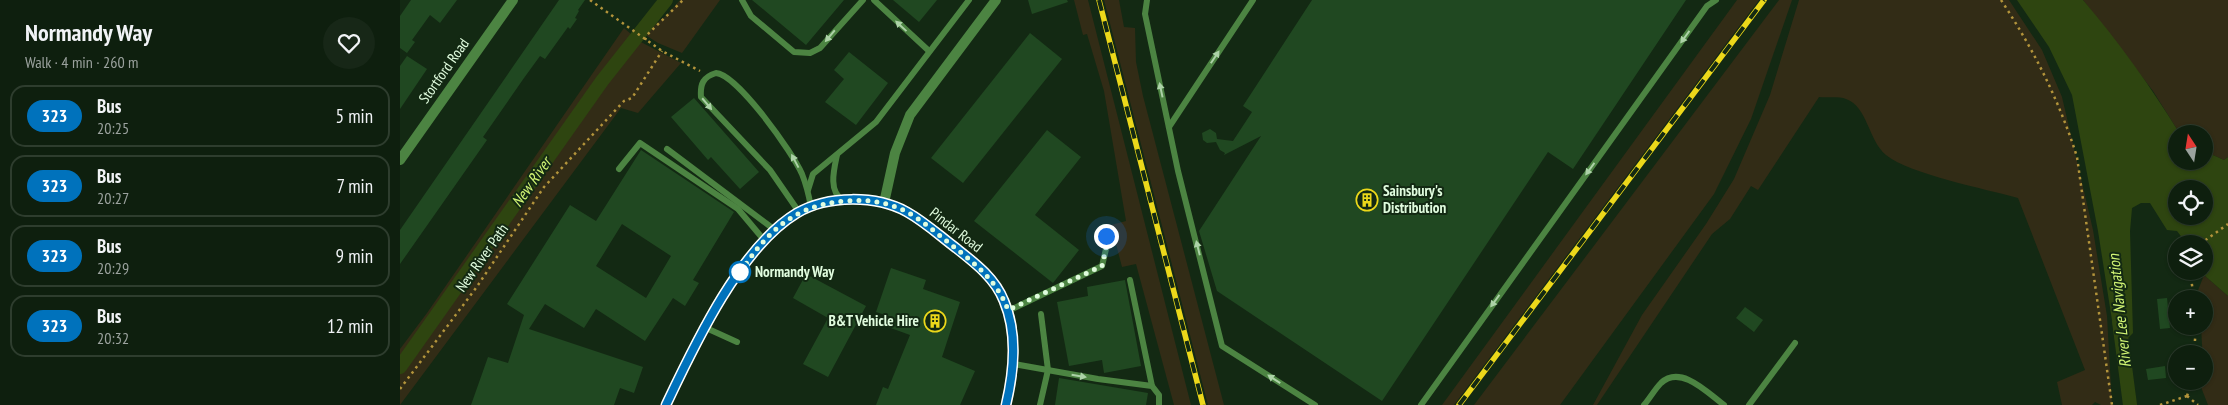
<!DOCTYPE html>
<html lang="en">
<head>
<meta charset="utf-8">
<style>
  body { margin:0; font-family:"PT Sans Narrow",sans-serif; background:#172717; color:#f1f3f6; height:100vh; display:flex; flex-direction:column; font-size:19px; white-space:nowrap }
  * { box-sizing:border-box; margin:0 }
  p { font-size:16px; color:#9ba29e }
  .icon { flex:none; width:28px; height:28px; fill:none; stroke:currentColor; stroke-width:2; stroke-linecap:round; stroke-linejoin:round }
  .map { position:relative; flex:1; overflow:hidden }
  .panel { display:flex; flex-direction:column; background:#0e1f0e; width:400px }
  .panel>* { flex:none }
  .badge { padding:0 10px; border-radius:16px; font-size:18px; line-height:32px }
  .needle { width:32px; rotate:348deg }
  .tools { position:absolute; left:1768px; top:125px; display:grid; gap:10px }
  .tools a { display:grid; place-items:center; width:45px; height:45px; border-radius:50%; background:#0e1f0e; box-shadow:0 1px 4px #0004,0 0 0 1px #2e3d2e; font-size:25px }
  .you { position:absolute; width:25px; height:25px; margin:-12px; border:4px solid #fff; border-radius:50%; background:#1a73e8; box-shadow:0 0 0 8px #1a73e833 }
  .map>.badge { position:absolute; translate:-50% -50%; box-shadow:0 0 0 2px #fff }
  .round { display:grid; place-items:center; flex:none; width:52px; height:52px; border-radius:26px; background:#172717 }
  .head { display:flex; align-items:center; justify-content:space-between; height:85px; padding:0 25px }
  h1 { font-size:24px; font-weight:700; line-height:38px }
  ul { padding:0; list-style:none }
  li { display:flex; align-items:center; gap:15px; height:62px; margin:0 10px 8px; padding:0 15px; border:2px solid #2e3d2e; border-radius:15px }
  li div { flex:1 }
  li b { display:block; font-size:19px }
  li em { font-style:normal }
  li .badge { min-width:55px; font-weight:700; text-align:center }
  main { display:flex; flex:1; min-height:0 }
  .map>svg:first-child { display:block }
  .green { fill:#322c16 }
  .water { fill:#2e4510; fill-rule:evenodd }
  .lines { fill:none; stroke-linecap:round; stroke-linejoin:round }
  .canal { stroke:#2e4510; stroke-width:14 }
  .building { fill:#204821; fill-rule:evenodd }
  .path { stroke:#b3943b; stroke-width:2.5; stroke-dasharray:2.5 4; stroke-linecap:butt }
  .service { stroke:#4c8442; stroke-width:6 }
  .minor { stroke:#4c8442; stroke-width:10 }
  .rail-casing { stroke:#ecd81a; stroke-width:5.5 }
  .rail { stroke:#132913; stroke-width:4; stroke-dasharray:11; stroke-linecap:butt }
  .oneway { fill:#acd2a7 }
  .line-casing { stroke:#fff; stroke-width:11 }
  .line { stroke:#0072bc; stroke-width:8 }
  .walk { stroke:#e0fcde; stroke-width:5; stroke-dasharray:0 9 }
  .stop-dot { fill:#fff; stroke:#0072bc; stroke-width:2.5 }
  .labels { text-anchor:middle; stroke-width:4; stroke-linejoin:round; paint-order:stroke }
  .street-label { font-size:15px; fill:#e0fcde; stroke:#132913 }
  .poi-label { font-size:15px; font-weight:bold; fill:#e0fcde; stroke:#132913; text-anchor:start }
  .stop-label { font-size:15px; font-weight:bold; fill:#e0fcde; stroke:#132913; text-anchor:start }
  .water-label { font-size:16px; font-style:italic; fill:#d1f474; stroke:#132913 }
</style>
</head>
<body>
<main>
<section class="panel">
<div class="head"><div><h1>Normandy Way</h1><p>Walk · 4 min · 260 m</p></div><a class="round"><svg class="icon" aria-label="heart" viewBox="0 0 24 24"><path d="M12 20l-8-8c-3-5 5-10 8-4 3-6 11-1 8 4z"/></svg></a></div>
<ul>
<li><span class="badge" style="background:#0072bc;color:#fff">323</span><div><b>Bus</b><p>20:25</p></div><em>5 min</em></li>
<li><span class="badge" style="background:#0072bc;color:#fff">323</span><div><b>Bus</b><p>20:27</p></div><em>7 min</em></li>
<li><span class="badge" style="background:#0072bc;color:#fff">323</span><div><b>Bus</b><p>20:29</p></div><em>9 min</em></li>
<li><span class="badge" style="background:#0072bc;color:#fff">323</span><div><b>Bus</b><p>20:32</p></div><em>12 min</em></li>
</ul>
</section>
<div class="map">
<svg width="1828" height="405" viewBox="0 0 1828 405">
  <rect width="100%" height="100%" fill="#132913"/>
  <g class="green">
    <path d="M280 0H320L282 53 258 43 244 34 267 15Z"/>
    <path d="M674 0H688L791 405H774L736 264 722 267 711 225 726 221 704 91 687 34 683 35Z"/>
    <path d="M704 0H719L724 27 735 28 736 62 743 96 824 405H808Z"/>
    <path d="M1337 0H1359L1054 405H1042Z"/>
    <path d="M1379 0H1392L1351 119 1314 194 1160 405H1074Z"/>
    <path d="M1399 0H1609L1642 50 1662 97 1693 230 1707 316 1712 405H1701L1695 402 1692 405H1662L1657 382 1685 370 1618 198C1586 189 1509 174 1486 155 1468 140 1468 107 1446 99 1439 96 1427 98 1419 97L1358 190 1351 186 1330 219 1312 234 1197 405H1193L1242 315 1306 224 1334 179 1370 95Z"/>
    <path d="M1683 0H1828V157L1824 160 1804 151V134H1780L1753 91Z"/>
    <path d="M224 28 239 41 281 63 238 113 221 108 0 405V349L27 313Z"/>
    <path d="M1804 275 1828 296V405H1808L1801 387 1802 381H1804L1801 326H1804V299H1798L1797 293Z"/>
  </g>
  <g class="water">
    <path d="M1617 0H1683C1719 42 1751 87 1780 134H1776V161H1804V151L1824 160 1828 157V296L1804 275V244H1787L1777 231 1767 230 1750 203H1741L1732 208 1730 231 1733 333 1727 339 1722 340 1714 333 1698 231 1672 95 1649 47ZM1776 189H1804V216H1776Z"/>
    <path d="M1727 348 1733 400H1725L1719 349Z"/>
  </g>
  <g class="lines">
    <g class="canal">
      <path d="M1719 321 1730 405"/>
      <path d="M0 367 202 81 266 0"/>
    </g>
  </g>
  <g class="building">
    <path d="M11 0H57L40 23 30 15 12 40 15 42 7 53 0 48V16Z"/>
    <path d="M159 0H185L178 10 179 11 175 18 177 19 170 29 168 27 145 59 140 56 124 78 83 137 87 140 0 264V230Z"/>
    <path d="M352 0H444L406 45Z"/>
    <path d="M493 0H537L519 22Z"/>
    <path d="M628 0H667L668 2 632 14Z"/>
    <path d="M912 0H1286L1173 169 1148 152 982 401 817 291 799 231 861 136 824 155 825 153 820 150 816 142 807 143 803 140 802 133 810 129 816 133 817 139 833 141 852 112 843 106Z"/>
    <path d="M630 33 662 59 563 183 531 158Z"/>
    <path d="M449 52 488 83 456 125 425 102 444 79 434 70Z"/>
    <path d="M7 56 27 69 0 109V66Z"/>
    <path d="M294 98 359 172 340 189 311 157 308 160 271 117Z"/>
    <path d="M647 130 681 157 635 215 679 250 653 283 574 221Z"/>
    <path d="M241 150 334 212 293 280 299 283 285 306 273 298 245 341 196 309 184 328 145 304 129 329 243 367 234 393 220 388 214 405H71L88 357 108 363 124 315 107 304 170 205 196 221ZM222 224 271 256 246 298 196 266Z"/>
    <path d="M491 268 526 280 523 289 560 302 542 357 575 371 560 405H476L483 387 488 389 510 335 488 327 491 317 476 312Z"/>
    <path d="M406 274 466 306 428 377 403 364 428 318 393 298Z"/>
    <path d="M725 280 741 366 704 373 702 360 669 366 657 302 688 296 687 287Z"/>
    <path d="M1767 298 1770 328 1760 329 1757 299Z"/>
    <path d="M1345 307 1363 320 1354 332 1336 318Z"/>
    <path d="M1765 366 1766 378 1748 380 1746 369Z"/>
    <path d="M659 378 748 393 746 405H655Z"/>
  </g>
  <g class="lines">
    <g class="path">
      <path d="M190 0 262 51 300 71"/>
      <path d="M1601 0C1634 50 1659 100 1677 157L1712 405"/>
      <path d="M245 40 247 35 283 0"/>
      <path d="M1800 244 1828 224"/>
      <path d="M1790 271 1794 299"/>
      <path d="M1794 354 1796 326"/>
      <path d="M0 389 76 288 144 187 224 101 232 98 262 51"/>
      <path d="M1787 396 1792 381"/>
      <path d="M1787 396 1798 405"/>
      <path d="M1760 405 1787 396"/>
    </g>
    <g class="service">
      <path d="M342 0 351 16 394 52 410 53 420 48 463 0"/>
      <path d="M474 0 529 51"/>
      <path d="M747 0 745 14 778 171 822 346 915 405"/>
      <path d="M769 127 853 0"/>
      <path d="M267 149 375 230"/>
      <path d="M437 155C434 169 428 192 443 200"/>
      <path d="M219 169 240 143 338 209 364 240"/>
      <path d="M408 190 413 174 476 122 569 0"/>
      <path d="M399 212 370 170 301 97C300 84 303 77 316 73 337 74 393 153 402 174 406 184 409 196 411 207"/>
      <path d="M730 280 752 386"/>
      <path d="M608 311 702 266 706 249 704 227"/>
      <path d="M304 327 337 342"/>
      <path d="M614 364 698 379 752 386 759 395V405"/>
      <path d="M640 405 648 370 641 314"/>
      <path d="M1021 405 1307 6 1316 0"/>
      <path d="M1244 405C1250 398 1255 389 1261 383 1281 364 1309 394 1324 405"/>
      <path d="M1349 405 1395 343"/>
    </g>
    <g class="minor">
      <path d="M0 160 113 0"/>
      <path d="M484 203 495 153 510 115 596 0"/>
      <path d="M266 405C294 346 339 247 397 213 428 195 476 195 507 212 525 222 540 236 556 248 574 263 595 278 604 301 618 334 614 371 606 405"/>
    </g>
    <g class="rail-casing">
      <g id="rail">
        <path d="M699 0 803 405"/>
        <path d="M1059 405 1364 0"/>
      </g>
    </g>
    <use href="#rail" class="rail"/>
  </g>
  <defs><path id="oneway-solid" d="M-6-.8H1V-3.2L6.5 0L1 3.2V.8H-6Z" transform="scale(1.25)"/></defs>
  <g class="oneway">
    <use href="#oneway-solid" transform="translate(501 26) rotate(-137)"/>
    <use href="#oneway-solid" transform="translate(430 36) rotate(130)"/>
    <use href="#oneway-solid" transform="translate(1285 37) rotate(126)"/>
    <use href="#oneway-solid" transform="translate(815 57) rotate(-56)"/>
    <use href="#oneway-solid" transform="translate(761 90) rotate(-102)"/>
    <use href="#oneway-solid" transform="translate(307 104) rotate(50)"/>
    <use href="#oneway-solid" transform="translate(395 161) rotate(-118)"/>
    <use href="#oneway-solid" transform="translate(1190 169) rotate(126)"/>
    <use href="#oneway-solid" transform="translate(798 248) rotate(-104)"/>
    <use href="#oneway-solid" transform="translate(1095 301) rotate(126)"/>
    <use href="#oneway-solid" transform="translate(679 376) rotate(9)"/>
    <use href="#oneway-solid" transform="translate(874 379) rotate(-147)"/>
  </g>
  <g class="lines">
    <g class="line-casing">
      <path id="line" d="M266 405C294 346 340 247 397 213 428 195 476 195 507 212 525 222 540 236 556 248 575 263 595 278 604 301 618 334 614 371 606 405"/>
    </g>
    <use href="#line" class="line"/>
    <path class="walk" d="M340 272 336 279C364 235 391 205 446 201 466 199 487 202 505 211 521 219 535 232 549 243 573 262 597 280 608 310L702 266 706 248V236"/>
  </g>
  <defs>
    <g id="building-ring" transform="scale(1.125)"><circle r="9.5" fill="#132913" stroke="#ecd81a" stroke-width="1.5"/><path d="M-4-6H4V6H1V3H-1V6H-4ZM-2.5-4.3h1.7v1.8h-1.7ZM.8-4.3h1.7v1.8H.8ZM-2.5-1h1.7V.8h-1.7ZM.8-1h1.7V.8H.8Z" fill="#ecd81a"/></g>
  </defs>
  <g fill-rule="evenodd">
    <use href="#building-ring" x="967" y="200"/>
    <use href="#building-ring" x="535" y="321"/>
  </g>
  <circle class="stop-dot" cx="340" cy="272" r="10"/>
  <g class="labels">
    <g class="street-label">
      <text transform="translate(44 71) rotate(-55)" y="5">Stortford Road</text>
      <text transform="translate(556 230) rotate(38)" y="5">Pindar Road</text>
      <text transform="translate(82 258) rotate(-55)" y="5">New River Path</text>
    </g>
    <g class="poi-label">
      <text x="983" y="196">Sainsbury's<tspan x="983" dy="17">Distribution</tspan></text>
      <text x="519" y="326" text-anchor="end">B&amp;T Vehicle Hire</text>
    </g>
    <g class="stop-label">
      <text x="355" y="277">Normandy Way</text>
    </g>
    <g class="water-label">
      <text transform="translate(131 182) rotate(-55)" y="6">New River</text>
      <text transform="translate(1719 311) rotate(-96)" y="6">River Lee Navigation</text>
    </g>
  </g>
</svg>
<div class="tools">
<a><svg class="needle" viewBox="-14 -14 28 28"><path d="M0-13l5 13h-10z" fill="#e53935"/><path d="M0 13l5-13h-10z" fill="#9ba29e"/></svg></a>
<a><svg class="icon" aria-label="locate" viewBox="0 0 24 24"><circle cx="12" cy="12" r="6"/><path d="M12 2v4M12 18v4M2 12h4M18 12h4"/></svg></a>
<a><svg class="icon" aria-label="layers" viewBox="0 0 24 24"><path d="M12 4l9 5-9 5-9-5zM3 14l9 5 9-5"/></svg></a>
<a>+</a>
<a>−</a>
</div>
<div class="you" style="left:706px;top:236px"></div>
</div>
</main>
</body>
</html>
